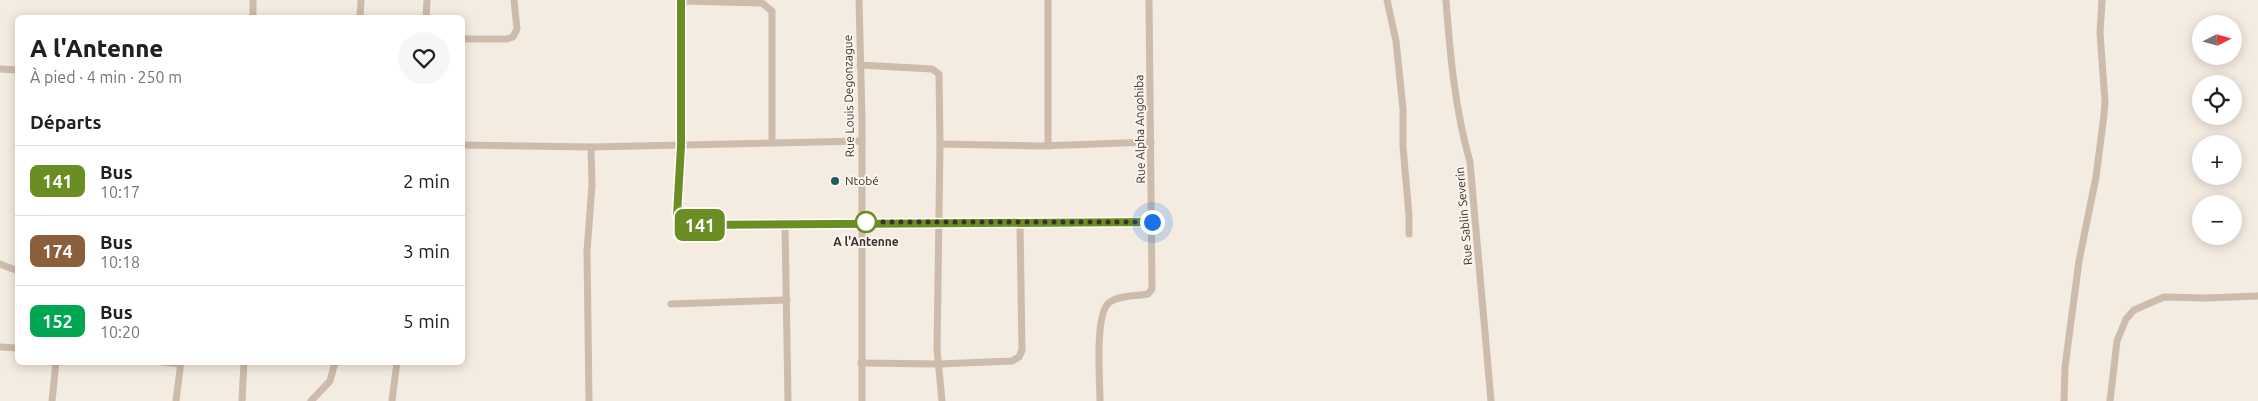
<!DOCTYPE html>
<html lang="fr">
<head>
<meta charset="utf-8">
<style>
  body { margin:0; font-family:Ubuntu,sans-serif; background:#f6f6f6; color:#202124; height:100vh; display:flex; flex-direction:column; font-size:19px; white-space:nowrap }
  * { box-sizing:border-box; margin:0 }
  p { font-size:16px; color:#757577 }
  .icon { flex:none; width:28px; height:28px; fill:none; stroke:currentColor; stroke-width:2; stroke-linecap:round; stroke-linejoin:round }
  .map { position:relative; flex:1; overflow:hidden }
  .details { position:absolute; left:15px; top:15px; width:450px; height:350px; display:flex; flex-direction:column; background:#fff; border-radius:8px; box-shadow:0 2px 12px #0003 }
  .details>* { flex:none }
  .badge { padding:0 10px; border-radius:8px; font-size:18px; line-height:32px }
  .needle { width:32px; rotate:84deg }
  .tools { position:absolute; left:2192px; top:15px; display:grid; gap:10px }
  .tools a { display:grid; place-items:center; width:50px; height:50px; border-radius:50%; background:#fff; box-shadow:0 2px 12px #0003; font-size:25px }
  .you { position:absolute; width:25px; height:25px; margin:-12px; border:4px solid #fff; border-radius:50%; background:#1a73e8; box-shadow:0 0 0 8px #1a73e833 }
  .map>.badge { position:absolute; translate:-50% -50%; box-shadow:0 0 0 2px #fff }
  h2 { padding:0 15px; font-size:19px; line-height:45px }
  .round { display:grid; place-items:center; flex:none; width:52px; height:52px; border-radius:26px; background:#f6f6f6 }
  .headline { display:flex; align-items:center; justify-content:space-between; height:85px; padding:0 15px }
  h1 { font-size:24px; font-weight:800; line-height:38px }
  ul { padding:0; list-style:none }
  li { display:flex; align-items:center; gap:15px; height:70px; padding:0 15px; border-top:1px solid #e0e0e0 }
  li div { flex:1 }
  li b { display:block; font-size:19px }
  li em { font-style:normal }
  li .badge { min-width:55px; font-weight:700; text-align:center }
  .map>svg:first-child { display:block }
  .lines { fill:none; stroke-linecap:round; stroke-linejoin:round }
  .minor { stroke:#cdbbac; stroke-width:7 }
  .line-casing { stroke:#fff; stroke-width:11 }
  .line { stroke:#6b8e23; stroke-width:8 }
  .walk { stroke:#3b302b; stroke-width:5; stroke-dasharray:0 9 }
  .poi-dot { fill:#1f5a5e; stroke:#fbf5ee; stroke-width:2 }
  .stop-dot { fill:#fff; stroke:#6b8e23; stroke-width:2.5 }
  .labels { text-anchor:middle; stroke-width:4; stroke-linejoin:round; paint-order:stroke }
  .street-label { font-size:12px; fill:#3b302b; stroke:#fbf5ee }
  .poi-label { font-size:12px; fill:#3b302b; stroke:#fbf5ee; text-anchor:start }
  .stop-label { font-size:12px; font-weight:bold; fill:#3b302b; stroke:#fbf5ee }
</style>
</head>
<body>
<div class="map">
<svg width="2258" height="401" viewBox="0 0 2258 401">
  <rect width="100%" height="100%" fill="#f4ebe1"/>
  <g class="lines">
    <g class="minor">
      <path d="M681 0V146L677 215 680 223 687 225 1152 222"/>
      <path d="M859 0 862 119V401"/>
      <path d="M1048 0V146"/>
      <path d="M1387 0 1396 41 1403 109V147L1409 215V234"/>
      <path d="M1446 0C1450 54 1455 110 1470 162L1491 401"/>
      <path d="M681 1 762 3 772 11V142"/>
      <path d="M253 18V0"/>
      <path d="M360 18 361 0"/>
      <path d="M426 18 427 0"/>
      <path d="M462 39H507L513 37 517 29 514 0"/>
      <path d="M860 65 932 69 939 74 940 144 937 349 942 401"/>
      <path d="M0 69 18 70"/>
      <path d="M940 144 1040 146 1151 142"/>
      <path d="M462 145 591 147 862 141"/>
      <path d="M785 224 788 401"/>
      <path d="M0 264 18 271"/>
      <path d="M671 304 787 300"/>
      <path d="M0 347 18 348"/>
      <path d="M162 362 181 364"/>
      <path d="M861 363 939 364 1012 361 1019 357 1022 350 1020 222"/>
      <path d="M52 401 56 362"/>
      <path d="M176 401 181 362"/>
      <path d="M242 401 244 362"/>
      <path d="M311 401 330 381 335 362"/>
      <path d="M392 401 397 362"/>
      <path d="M589 401 587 251 592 185 591 147"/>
      <path d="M1100 401C1100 382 1094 312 1110 302 1120 295 1137 296 1148 294L1152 289 1149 0"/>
      <path d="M2064 401 2065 367 2079 261 2096 177 2104 115 2105 102 2100 33 2102 0"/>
      <path d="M2110 401 2117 341 2126 319 2134 310 2164 297 2205 298 2258 296"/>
    </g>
  </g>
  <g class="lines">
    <g class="line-casing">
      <path id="line" d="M681 0V146L677 215 680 223 687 225 1152 222"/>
    </g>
    <use href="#line" class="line"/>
    <path class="walk" d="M866 222H861H1152"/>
  </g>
  <circle class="poi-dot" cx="835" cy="181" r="5"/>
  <circle class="stop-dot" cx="866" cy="222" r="10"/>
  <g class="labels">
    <g class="street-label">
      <text transform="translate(849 96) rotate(-91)" y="4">Rue Louis Degonzague</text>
      <text transform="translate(1140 129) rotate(-91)" y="4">Rue Alpha Angohiba</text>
      <text transform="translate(1464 216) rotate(-95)" y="4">Rue Sablin Severin</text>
    </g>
    <g class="poi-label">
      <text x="845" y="185">Ntobé</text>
    </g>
    <g class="stop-label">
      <text x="866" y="246">A l'Antenne</text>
    </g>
  </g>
</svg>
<div class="tools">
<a><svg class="needle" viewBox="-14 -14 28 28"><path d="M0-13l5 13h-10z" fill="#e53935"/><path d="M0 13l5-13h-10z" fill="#757577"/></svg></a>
<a><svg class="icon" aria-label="locate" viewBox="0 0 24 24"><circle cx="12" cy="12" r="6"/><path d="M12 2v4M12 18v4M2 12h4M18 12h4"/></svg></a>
<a>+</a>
<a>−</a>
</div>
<div class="you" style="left:1152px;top:222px"></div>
<b class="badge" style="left:700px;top:225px;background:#6b8e23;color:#fff">141</b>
<section class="details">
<div class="headline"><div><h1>A l'Antenne</h1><p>À pied · 4 min · 250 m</p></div><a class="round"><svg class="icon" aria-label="heart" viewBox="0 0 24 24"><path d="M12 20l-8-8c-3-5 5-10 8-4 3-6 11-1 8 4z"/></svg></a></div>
<h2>Départs</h2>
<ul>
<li><span class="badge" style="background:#6b8e23;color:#fff">141</span><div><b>Bus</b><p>10:17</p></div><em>2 min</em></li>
<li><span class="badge" style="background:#8b5e3c;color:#fff">174</span><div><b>Bus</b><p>10:18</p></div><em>3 min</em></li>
<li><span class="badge" style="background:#00a651;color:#fff">152</span><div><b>Bus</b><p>10:20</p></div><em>5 min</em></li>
</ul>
</section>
</div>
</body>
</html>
